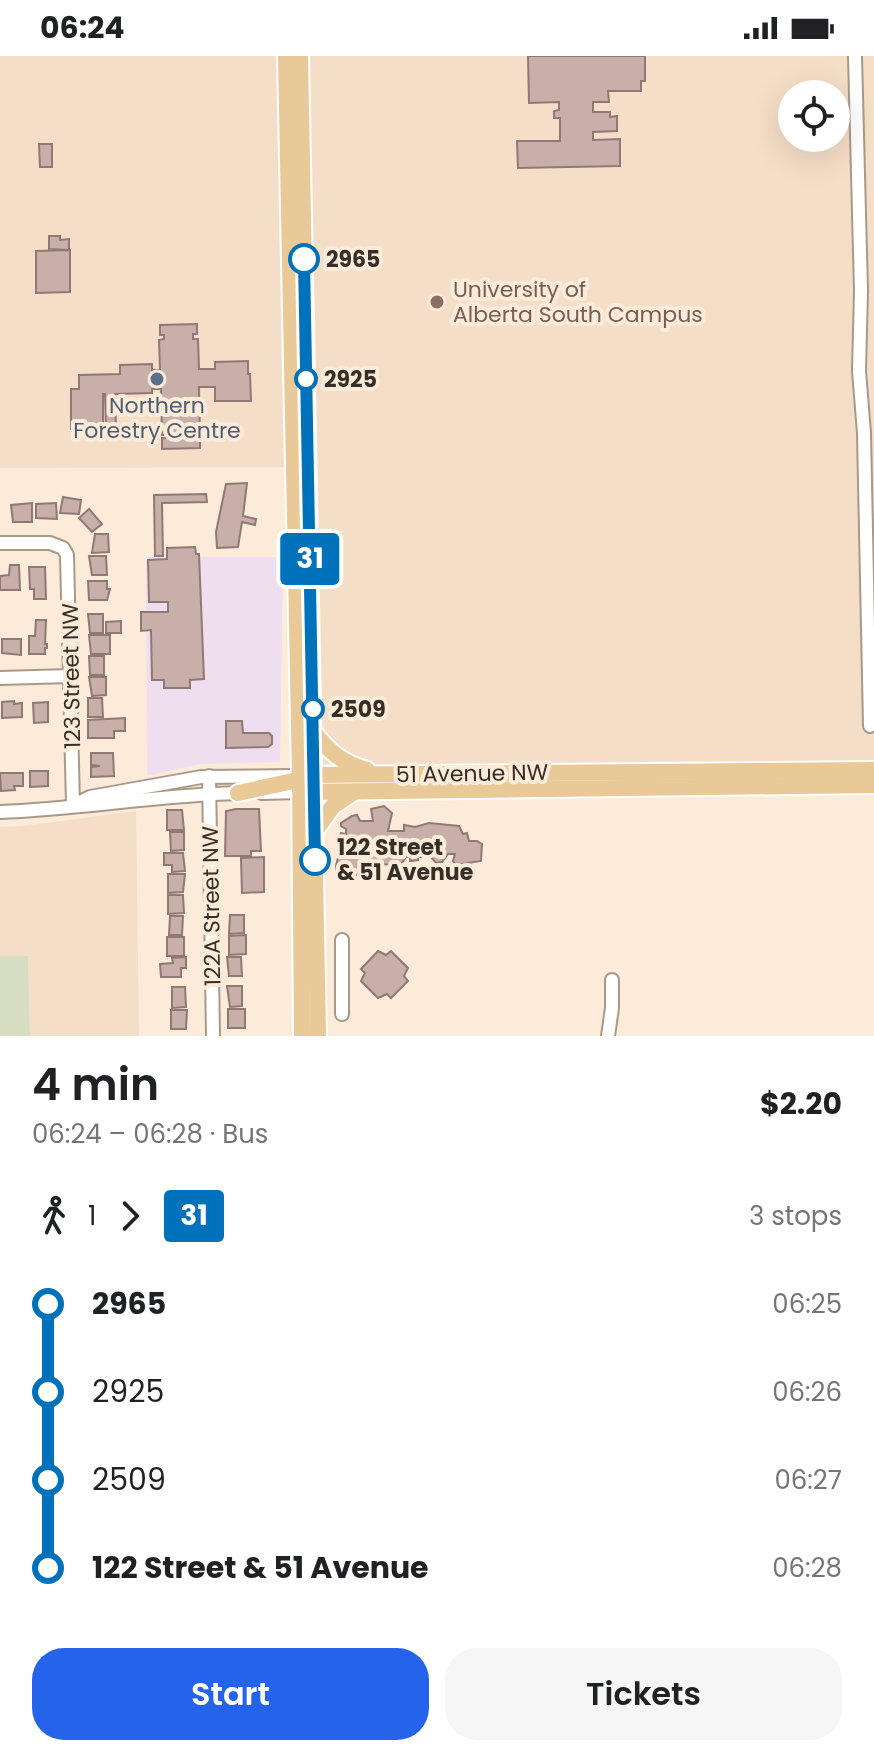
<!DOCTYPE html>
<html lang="en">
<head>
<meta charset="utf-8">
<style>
  body { margin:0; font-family:Poppins,sans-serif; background:#f6f6f6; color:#202124; height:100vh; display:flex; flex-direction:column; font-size:30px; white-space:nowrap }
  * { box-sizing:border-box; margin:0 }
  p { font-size:26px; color:#757577 }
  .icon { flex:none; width:44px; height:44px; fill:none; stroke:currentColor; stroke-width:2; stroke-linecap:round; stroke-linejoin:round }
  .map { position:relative; height:980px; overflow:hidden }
  .details { display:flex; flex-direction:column; background:#fff; flex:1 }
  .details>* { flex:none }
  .badge { padding:0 16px; border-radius:6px; font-size:28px; line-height:52px }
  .controls { position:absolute; left:778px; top:24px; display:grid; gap:16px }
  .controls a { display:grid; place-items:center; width:72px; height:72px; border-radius:50%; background:#fff; box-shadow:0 8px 32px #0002; font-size:40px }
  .map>.badge { position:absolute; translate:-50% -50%; box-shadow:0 0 0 4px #fff }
  .legs { display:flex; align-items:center; gap:12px; height:88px; padding:0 32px; font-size:26px }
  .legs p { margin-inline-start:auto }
  .overview { display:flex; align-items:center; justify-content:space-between; height:136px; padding:0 32px }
  h1 { font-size:44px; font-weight:600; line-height:60px }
  .button { display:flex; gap:16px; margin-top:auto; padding:16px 32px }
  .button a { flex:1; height:92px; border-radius:32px; background:#2563eb; color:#fff; font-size:32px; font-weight:600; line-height:92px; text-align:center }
  .button a+a { background:#f6f6f6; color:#202124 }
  ul { padding:0 32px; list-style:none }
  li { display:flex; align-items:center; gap:28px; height:88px; font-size:30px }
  li i { display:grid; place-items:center; width:12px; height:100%; margin:0 10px; background:currentColor }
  li i::after { content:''; width:20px; height:20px; margin:-10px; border:6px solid; border-radius:50%; background:#fff }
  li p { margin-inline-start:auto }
  li:first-child i { background:linear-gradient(#0000 50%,currentColor 0) }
  li:last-child i { background:linear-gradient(currentColor 50%,#0000 0) }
  .status { display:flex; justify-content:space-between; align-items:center; height:56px; padding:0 40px; background:#fff; direction:ltr }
  .status svg { height:22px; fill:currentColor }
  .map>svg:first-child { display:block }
  .commercial { fill:#efdeef }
  .built { fill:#f5dec7; fill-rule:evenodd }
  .green { fill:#d7ddc2 }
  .building { fill:#c8afaa; stroke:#907974; stroke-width:2 }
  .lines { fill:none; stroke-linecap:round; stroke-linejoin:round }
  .minor-casing { stroke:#a99988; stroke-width:16 }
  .major-casing { stroke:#fff; stroke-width:20 }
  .minor { stroke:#fff; stroke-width:12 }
  .major { stroke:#e9c998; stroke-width:16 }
  .line-1-casing { stroke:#fff; stroke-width:18 }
  .line-1 { stroke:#0072bc; stroke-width:12 }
  .stop-1-dot { fill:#fff; stroke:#0072bc; stroke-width:4 }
  .education-dot { fill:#8d6e63; stroke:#fcebd9; stroke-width:3 }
  .service-dot { fill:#5c6f8a; stroke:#fcebd9; stroke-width:3 }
  .labels { text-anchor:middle; stroke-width:8; stroke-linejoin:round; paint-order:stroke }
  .stop-label { font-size:22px; font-weight:bold; fill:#352f28; stroke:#fcebd9; text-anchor:start }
  .education-label { font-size:22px; fill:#785e54; stroke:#fcebd9; text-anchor:start }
  .service-label { font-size:22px; fill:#4e5e75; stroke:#fcebd9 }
  .street-label { font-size:22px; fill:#352f28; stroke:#fcebd9 }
</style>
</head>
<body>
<div class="status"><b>06:24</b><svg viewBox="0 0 49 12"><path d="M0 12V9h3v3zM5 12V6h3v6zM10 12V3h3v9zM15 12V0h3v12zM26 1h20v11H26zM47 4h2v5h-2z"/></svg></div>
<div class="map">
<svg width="874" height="980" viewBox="0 0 874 980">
  <rect width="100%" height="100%" fill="#fcebd9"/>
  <path class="commercial" d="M146 501H283L280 706 200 708 147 720Z"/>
  <g class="built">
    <path d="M0 0H874V721L307 728 300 411 0 412ZM792 38H836V82H792Z"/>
    <path d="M136 755 139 980H30L28 900H0V771L23 770Z"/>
  </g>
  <path class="green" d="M0 900H28L30 980H0Z"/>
  <g class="building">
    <path d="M528 0H645V25H641V35H608L609 46H593V56H610V61L617 60V75L593 76V84L620 83V110L518 112 517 85H560V62H554V55L559 54V46L529 47Z"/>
    <path d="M39 88H52V111H40Z"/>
    <path d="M49 180H60V184L69 183V194L49 193Z"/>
    <path d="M70 194V236L36 237V195Z"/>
    <path d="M197 268V278H193V283H198L199 313H215V306L248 305V318H250L251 345H215V331H199L200 378H195V382L200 381V392L162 393V382H167L166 379H162L161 333H152V337L115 338 116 372H106L105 338H103V372L71 373V333H79V319L120 318V309L152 308V314H160L159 284 164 283V279H160V269Z"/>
    <path d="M247 427 243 460 256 463 255 469 242 466 238 491 217 492 216 476 226 428Z"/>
    <path d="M206 438 207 446 162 447 163 500H155L154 439Z"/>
    <path d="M63 441 81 444 79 458 60 457Z"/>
    <path d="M32 447V466H13L11 449Z"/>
    <path d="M56 447 57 463 36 462V448Z"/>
    <path d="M89 453 102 468 92 476 79 462Z"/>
    <path d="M95 478H108L109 496 92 497Z"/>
    <path d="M195 491 196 498H199L204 623 190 624V632H164V624H152L151 574 141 575V556H168V546H149L148 504 167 503V492Z"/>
    <path d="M89 500H106L107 519H92Z"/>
    <path d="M10 509H19L20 534H0V520L9 519Z"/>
    <path d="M29 511H45L46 543H34V533H30Z"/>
    <path d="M88 525H107V533H110L107 544H89Z"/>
    <path d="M88 558H103V577H90Z"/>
    <path d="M36 564H46L45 588H47V592H45V598H29V580H35Z"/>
    <path d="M121 565V577H106V566Z"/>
    <path d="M89 579H110V598H91Z"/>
    <path d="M2 583H21V599L2 597Z"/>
    <path d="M89 600H104V619H90Z"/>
    <path d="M89 621H106V639L92 640Z"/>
    <path d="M88 642H102L103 661H88Z"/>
    <path d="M14 645V648L22 647V661L2 662V646Z"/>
    <path d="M48 646V666L34 667 33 647Z"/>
    <path d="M125 662V675H114V682H88V664Z"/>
    <path d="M226 665H242L243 677H269L272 680V688L268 691 226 692Z"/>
    <path d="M91 697H113L114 720 91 721V711L100 710 91 709Z"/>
    <path d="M30 715H48V730L30 731Z"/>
    <path d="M0 717H23V730H14L15 734 1 735Z"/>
    <path d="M384 750 392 757 388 775H404V769L415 771 429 767 459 770 463 778 467 777 469 785H477L482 788 481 805 456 809 453 805 455 798H448L442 806 436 807 431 801H418V804L410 805V801H406L400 810 383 808V811H376V808L371 806V799H365L363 812 353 822V826H347V822L338 823 336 810 340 793 337 784 341 777 346 778V773L341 770V767L352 760 357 759 360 765H373L371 753Z"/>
    <path d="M236 753H259L261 795H251V800H225L226 755Z"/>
    <path d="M167 754H182L184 774H167Z"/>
    <path d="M170 776H184V794L171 795Z"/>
    <path d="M164 797H183L185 815 172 816V809H164Z"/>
    <path d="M264 801V836L242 837 241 802Z"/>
    <path d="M168 818H185L183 836 168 837Z"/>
    <path d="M168 839H183L184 857 168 858Z"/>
    <path d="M230 859H244V877L229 878Z"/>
    <path d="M170 860H183L182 879H169Z"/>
    <path d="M246 879V898L229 899V880Z"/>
    <rect x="167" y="881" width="17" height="19"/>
    <path d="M378 895 386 899 391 895 408 912 404 920 408 925 391 942 387 938 378 942 361 925 365 917 361 913Z"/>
    <path d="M186 901V912H181V921H161L160 908 173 907 172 902Z"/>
    <path d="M227 901H241L242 920H229Z"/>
    <path d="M227 930H242V950L230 951Z"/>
    <path d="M172 931H185L186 951 172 952Z"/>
    <rect x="228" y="953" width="17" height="19"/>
    <path d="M171 954H187L186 973H171Z"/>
  </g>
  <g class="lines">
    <g class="minor-casing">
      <g id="minor">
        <path d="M855 0 861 235 859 315 864 377 870 670"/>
        <path d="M0 487H50L63 492 67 499 73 749"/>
        <path d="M0 622 71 620"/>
        <path d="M209 720 213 980"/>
        <path d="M262 737 299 736"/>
        <path d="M76 748 90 741 201 721 294 720"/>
        <path d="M0 756C82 753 162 738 244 737"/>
        <path d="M342 884V958"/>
        <path d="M608 980 612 952V924"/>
      </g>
    </g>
    <g class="major-casing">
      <g id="major">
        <path d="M286 0 300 720 302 980"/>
        <path d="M300 0 318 980"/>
        <path d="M313 675C328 695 342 707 367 714"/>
        <path d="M305 719 874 714"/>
        <path d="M305 736 874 729"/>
        <path d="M238 737 307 722"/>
        <path d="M315 775 333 750 354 736"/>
      </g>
    </g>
    <use href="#minor" class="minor"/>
    <use href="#major" class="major"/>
  </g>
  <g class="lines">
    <g class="line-1-casing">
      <path id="line-1" d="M304 203 315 804"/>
    </g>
    <use href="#line-1" class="line-1"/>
  </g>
  <g class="stop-1-dot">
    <circle cx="304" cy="203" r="14"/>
    <circle cx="306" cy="323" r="10"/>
    <circle cx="313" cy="653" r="10"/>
    <circle cx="315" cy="804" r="14"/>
  </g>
  <circle class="education-dot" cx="437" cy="246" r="8"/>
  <circle class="service-dot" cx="157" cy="323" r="8"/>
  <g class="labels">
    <g class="stop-label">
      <text x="326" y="211">2965</text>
      <text x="324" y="331">2925</text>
      <text x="331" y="661">2509</text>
      <text x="337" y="799">122 Street<tspan x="337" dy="25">&amp; 51 Avenue</tspan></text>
    </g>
    <g class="education-label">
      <text x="453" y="241">University of<tspan x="453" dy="25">Alberta South Campus</tspan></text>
    </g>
    <g class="service-label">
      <text x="157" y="357">Northern<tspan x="157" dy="25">Forestry Centre</tspan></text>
    </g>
    <g class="street-label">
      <text transform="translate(71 620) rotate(-91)" y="8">123 Street NW</text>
      <text transform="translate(472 717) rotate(-1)" y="8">51 Avenue NW</text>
      <text transform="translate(211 850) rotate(-91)" y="8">122A Street NW</text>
    </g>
  </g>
</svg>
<div class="controls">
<a><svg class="icon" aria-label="locate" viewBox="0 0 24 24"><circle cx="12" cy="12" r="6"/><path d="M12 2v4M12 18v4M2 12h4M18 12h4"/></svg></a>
</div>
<b class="badge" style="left:310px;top:503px;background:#0072bc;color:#fff">31</b>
</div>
<section class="details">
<div class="overview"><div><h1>4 min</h1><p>06:24 – 06:28 · Bus</p></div><b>$2.20</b></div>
<div class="legs"><svg class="icon" aria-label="walk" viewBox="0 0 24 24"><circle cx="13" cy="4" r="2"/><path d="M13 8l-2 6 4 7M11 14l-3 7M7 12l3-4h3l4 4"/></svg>1<svg class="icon" aria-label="forward" viewBox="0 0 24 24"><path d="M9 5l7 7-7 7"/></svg><b class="badge" style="background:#0072bc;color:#fff">31</b><p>3 stops</p></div>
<ul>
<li><i style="color:#0072bc"></i><b>2965</b><p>06:25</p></li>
<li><i style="color:#0072bc"></i><span>2925</span><p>06:26</p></li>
<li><i style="color:#0072bc"></i><span>2509</span><p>06:27</p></li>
<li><i style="color:#0072bc"></i><b>122 Street &amp; 51 Avenue</b><p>06:28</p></li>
</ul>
<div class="button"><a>Start</a><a>Tickets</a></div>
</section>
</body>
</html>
